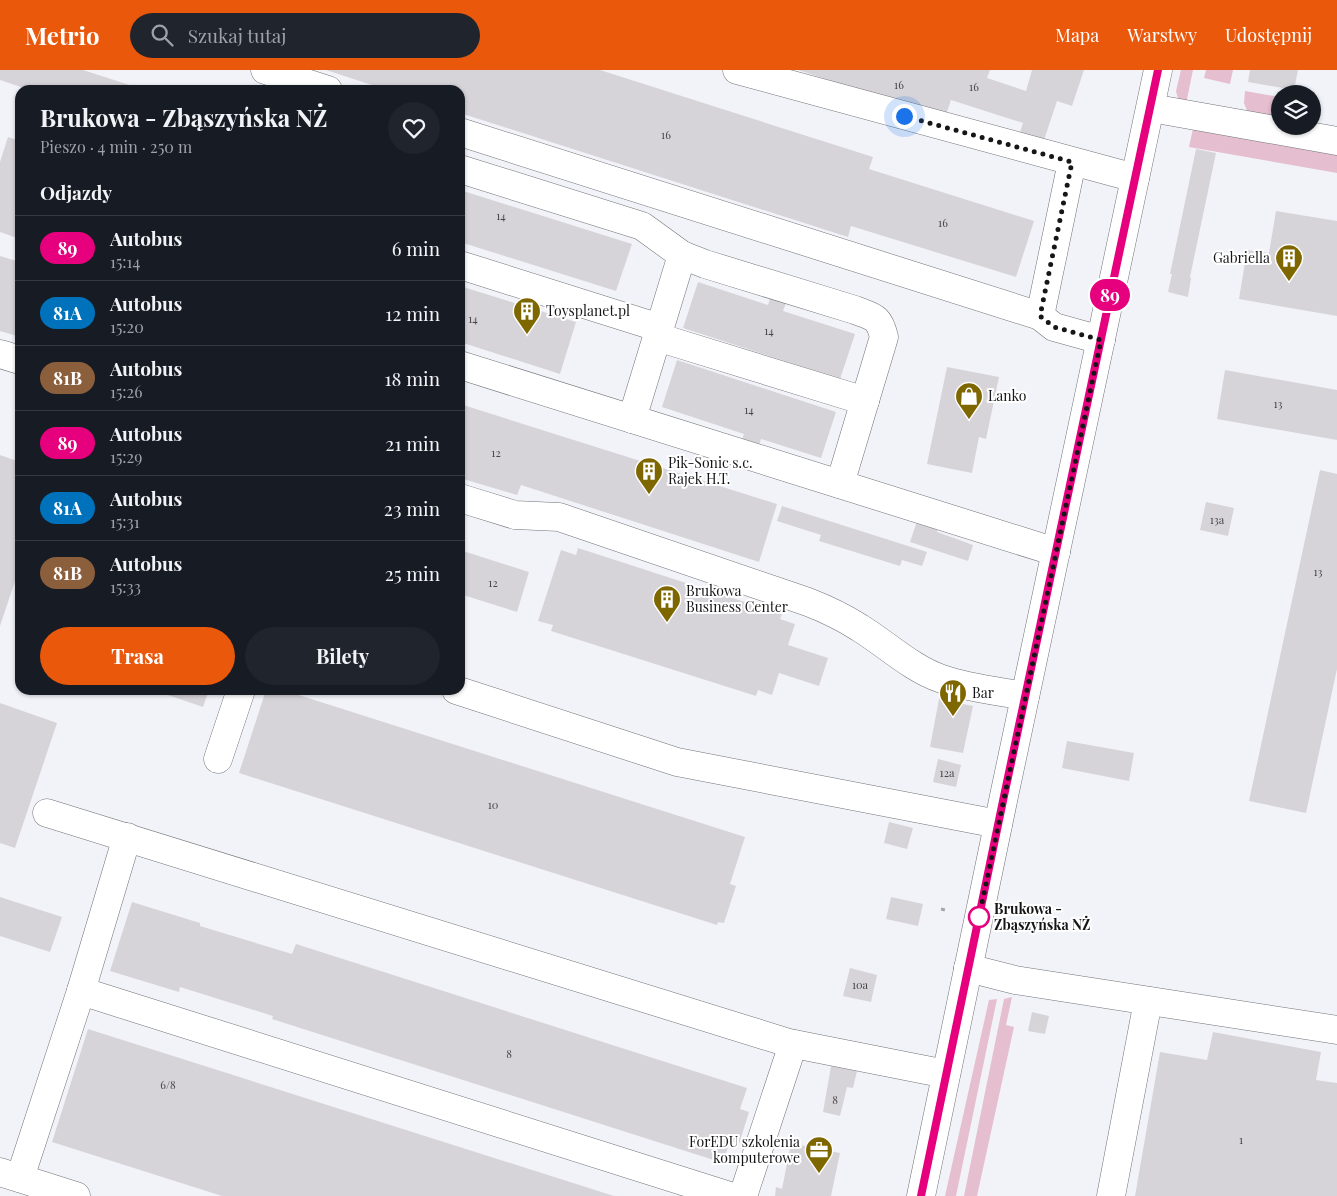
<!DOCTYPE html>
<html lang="pl">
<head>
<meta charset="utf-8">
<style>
  body { margin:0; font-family:"Playfair Display",serif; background:#20242c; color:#f1f3f6; height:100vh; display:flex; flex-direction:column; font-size:19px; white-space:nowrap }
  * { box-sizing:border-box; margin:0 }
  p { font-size:16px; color:#9ea1a6 }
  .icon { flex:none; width:28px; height:28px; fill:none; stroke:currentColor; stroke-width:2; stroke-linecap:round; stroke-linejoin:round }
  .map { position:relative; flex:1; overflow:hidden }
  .drawer { position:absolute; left:15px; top:15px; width:450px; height:610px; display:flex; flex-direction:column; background:#171b24; border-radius:15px; box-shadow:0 1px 4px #0004 }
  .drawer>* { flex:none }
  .badge { padding:0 10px; border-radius:16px; font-size:18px; line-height:32px }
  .controls { position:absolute; left:1271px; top:15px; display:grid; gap:10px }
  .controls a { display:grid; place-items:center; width:50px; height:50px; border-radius:50%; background:#171b24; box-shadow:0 1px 4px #0004; font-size:25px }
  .you { position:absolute; width:25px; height:25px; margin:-12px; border:4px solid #fff; border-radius:50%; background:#1a73e8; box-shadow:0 0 0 8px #1a73e833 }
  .map>.badge { position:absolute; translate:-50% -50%; box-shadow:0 0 0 2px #fff }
  h2 { padding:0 25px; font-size:19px; line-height:45px }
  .round { display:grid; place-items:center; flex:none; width:52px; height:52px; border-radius:26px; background:#20242c }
  .headline { display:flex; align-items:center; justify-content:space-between; height:85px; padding:0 25px }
  h1 { font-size:24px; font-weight:700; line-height:38px }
  .primary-button { display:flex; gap:10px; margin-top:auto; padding:10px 25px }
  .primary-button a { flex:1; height:58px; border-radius:30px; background:#ea580c; color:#fff; font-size:20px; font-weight:700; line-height:58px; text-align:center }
  .primary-button a+a { background:#20242c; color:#f1f3f6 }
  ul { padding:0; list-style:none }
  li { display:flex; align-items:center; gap:15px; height:65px; padding:0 25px; border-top:1px solid #363941 }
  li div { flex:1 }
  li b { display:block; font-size:19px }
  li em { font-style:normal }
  li .badge { min-width:55px; font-weight:700; text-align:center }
  header { display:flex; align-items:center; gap:30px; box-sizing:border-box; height:70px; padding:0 25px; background:#ea580c; color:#fff }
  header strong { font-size:24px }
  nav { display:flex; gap:28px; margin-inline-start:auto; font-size:18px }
  .search { width:350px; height:45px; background:#20242c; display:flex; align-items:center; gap:12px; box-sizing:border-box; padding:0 18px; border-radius:28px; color:#9ea1a6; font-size:19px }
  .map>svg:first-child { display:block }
  .green { fill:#e5bed0 }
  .building { fill:#d7d4d9 }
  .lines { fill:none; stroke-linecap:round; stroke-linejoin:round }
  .minor-casing { stroke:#727378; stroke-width:29 }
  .path { stroke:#a5a6aa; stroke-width:3; stroke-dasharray:4 2.5; stroke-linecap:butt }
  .minor { stroke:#fff; stroke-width:28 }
  .line-casing { stroke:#fff; stroke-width:11 }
  .line { stroke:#e6007e; stroke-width:8 }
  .walk { stroke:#161618; stroke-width:5; stroke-dasharray:0 9 }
  .stop-dot { fill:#fff; stroke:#e6007e; stroke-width:2.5 }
  .labels { text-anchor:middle; stroke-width:4; stroke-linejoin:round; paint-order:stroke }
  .number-label { font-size:11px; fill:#464648 }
  .poi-label { font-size:14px; fill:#161618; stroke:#fff; text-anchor:start }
  .stop-label { font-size:14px; font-weight:bold; fill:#161618; stroke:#fff; text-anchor:start }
</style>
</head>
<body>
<header>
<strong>Metrio</strong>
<div class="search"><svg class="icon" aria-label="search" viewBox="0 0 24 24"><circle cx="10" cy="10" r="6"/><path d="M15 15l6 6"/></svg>Szukaj tutaj</div>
<nav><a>Mapa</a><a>Warstwy</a><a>Udostępnij</a></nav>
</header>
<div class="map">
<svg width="1337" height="1126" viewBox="0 0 1337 1126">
  <rect width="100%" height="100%" fill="#f2f3f9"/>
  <g class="green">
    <path d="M1181 0H1193L1186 34 1178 29 1176 21Z"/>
    <path d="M1206 0H1233L1230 14 1204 8Z"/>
    <path d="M1245 21 1280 27V53L1248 43 1244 33Z"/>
    <path d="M1194 54 1337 83V103L1189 77Z"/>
    <path d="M1012 927 1006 955 1014 957 977 1126H964L1004 929Z"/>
    <path d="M997 929 956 1126H945L989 930Z"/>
  </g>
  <g class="building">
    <path d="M0 0H83L145 20H30L0 10Z"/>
    <path d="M326 0H600L873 87 869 99 1034 151 1016 207 851 156 848 167 460 43V20H387Z"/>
    <path d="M798 0H990L987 8 1026 21 1032 0H1084L1072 36 1057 31 1043 73 1019 65 1023 53 951 30 945 48Z"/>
    <path d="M1250 0H1298L1294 20 1248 12Z"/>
    <path d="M8 67 20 71V169L0 162V92Z"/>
    <path d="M1196 79 1216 83 1190 207 1191 208 1188 227 1168 222 1172 204H1170Z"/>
    <path d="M460 120 632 174 616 221 460 172Z"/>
    <path d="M1276 141 1337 151V246L1239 229 1247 180 1269 183Z"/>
    <path d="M0 186 20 192V267L0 261Z"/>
    <path d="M698 212 768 235 770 228 786 233 783 241 855 264 840 309 683 258Z"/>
    <path d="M460 216 576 252 560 304 460 272Z"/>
    <path d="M677 290 836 342 821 388 761 369 759 376 742 370 744 364 662 337Z"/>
    <path d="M947 297 999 307 986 369 979 367 972 403 927 394Z"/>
    <path d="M1225 300 1337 320V370L1217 349Z"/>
    <path d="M460 334 777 434 759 492 521 415 517 425 460 408Z"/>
    <path d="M0 385 20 392V496L0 556Z"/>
    <path d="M1320 400 1337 404V599L1306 743 1249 731Z"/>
    <path d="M1206 432 1234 438 1228 466 1200 460Z"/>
    <path d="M782 436 927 482 922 496 902 490 900 496 819 471 821 465 777 451Z"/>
    <path d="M917 451 938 458 937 462 973 475 968 491 910 472Z"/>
    <path d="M578 478 782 544 780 549 795 554 788 575 828 588 819 616 779 603 772 625 758 620 756 626 551 561 553 555 538 551 561 480 576 485Z"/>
    <path d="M460 480 529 502 517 542 460 524Z"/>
    <path d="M167 620H209L203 637 165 624Z"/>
    <path d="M266 620H283L745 767 730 814 736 816 724 853 718 852 717 855 239 703Z"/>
    <path d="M939 629 973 636 963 683 930 677Z"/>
    <path d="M0 633 57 653 15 778 0 773Z"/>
    <path d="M1067 671 1134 683 1129 711 1062 698Z"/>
    <path d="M938 689 961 695 956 717 933 712Z"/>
    <path d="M889 752 913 758 907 779 884 773Z"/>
    <path d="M0 827 62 847 50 882 0 866Z"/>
    <path d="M891 827 923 834 918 856 886 849Z"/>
    <path d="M132 832 200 853V856L292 884 296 874 747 1018 740 1039 749 1042 739 1074 730 1071 723 1093 272 949 273 946 180 917 179 922 110 901Z"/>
    <path d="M850 898 877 905 871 932 843 926Z"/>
    <path d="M1032 942 1049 946 1045 964 1028 961Z"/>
    <path d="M88 959 614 1126H222L52 1072Z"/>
    <path d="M1213 962 1321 982 1316 1010 1337 1013V1126H1135L1160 982 1207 990Z"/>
    <path d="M831 996 857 1001 853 1018 847 1017 840 1046 823 1042Z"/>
    <path d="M791 1073 840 1083 831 1126H775L776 1117 782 1119Z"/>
  </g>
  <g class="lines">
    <g class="minor-casing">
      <g id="minor">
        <path d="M265 0 328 20"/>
        <path d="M737 0 1135 108"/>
        <path d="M1151 38 1337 71"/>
        <path d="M460 62 1040 246 1054 257 1101 270"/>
        <path d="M460 99 642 156 682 185 705 194 855 240C873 247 879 246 884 267L840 414"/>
        <path d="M460 195 660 258"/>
        <path d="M1040 246 1072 92"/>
        <path d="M657 267 865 331"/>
        <path d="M0 284 20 290"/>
        <path d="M460 295 1056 482"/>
        <path d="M632 349 682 185"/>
        <path d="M460 428 515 445 559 447 808 532C826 539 843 547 860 558 886 574 912 599 942 609 968 618 997 621 1025 626"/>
        <path d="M456 620 677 692 998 754"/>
        <path d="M218 689 241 620"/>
        <path d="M47 743 789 973 946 1004"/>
        <path d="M968 898 1015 910 1337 960"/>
        <path d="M81 921 127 767"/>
        <path d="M0 1102 76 1126"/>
        <path d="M20 1108 81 921 730 1126"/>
        <path d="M743 1126 793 974"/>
        <path d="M921 1126 1004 726 1158 0"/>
        <path d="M1111 1126 1148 931"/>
      </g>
    </g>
    <path class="path" d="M941 839 945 840"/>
    <use href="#minor" class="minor"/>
  </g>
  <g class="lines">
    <g class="line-casing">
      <path id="line" d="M921 1126 1004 726 1158 0"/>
    </g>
    <use href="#line" class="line"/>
    <path class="walk" d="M904 46 1072 92 1040 246 1054 257 1101 270 979 847"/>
  </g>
  <defs>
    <g id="building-pin" transform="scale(1.4375)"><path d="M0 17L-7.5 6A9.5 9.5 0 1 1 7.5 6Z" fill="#7f6700" stroke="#fff"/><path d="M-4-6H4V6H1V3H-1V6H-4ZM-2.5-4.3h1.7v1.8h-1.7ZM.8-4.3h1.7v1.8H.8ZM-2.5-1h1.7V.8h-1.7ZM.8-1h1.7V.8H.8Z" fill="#fff"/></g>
    <g id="shop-pin" transform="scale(1.4375)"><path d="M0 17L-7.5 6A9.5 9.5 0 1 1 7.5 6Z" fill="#7f6700" stroke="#fff"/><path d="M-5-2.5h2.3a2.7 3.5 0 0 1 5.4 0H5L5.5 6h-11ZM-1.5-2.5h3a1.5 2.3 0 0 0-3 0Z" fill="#fff"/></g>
    <g id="restaurant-pin" transform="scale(1.4375)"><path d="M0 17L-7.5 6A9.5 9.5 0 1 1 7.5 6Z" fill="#7f6700" stroke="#fff"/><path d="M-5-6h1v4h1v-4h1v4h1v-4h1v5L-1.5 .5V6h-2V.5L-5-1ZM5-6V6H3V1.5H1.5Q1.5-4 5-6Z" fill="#fff"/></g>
    <g id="office-pin" transform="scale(1.4375)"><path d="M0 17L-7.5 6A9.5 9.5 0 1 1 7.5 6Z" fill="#7f6700" stroke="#fff"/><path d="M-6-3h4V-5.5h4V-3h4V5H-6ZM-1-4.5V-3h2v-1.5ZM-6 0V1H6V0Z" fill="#fff"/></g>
  </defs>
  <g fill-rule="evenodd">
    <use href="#building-pin" x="1289" y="188"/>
    <use href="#building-pin" x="527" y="241"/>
    <use href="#shop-pin" x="969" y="326"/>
    <use href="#building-pin" x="649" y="401"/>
    <use href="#building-pin" x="667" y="529"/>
    <use href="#restaurant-pin" x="953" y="623"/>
    <use href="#office-pin" x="819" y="1080"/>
  </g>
  <circle class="stop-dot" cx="979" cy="847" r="10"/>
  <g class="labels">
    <g class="number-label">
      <text x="899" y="19">16</text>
      <text x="974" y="21">16</text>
      <text x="666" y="69">16</text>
      <text x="501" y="150">14</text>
      <text x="943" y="157">16</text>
      <text x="473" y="253">14</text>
      <text x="769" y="265">14</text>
      <text x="1278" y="338">13</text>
      <text x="749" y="344">14</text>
      <text x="496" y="387">12</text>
      <text x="1217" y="454">13a</text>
      <text x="1318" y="506">13</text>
      <text x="493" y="517">12</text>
      <text x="947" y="707">12a</text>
      <text x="493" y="739">10</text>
      <text x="860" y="919">10a</text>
      <text x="509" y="988">8</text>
      <text x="168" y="1019">6/8</text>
      <text x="835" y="1034">8</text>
      <text x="1241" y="1074">1</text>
    </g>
    <g class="poi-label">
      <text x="1270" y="193" text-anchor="end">Gabriella</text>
      <text x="546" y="246">Toysplanet.pl</text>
      <text x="988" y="331">Lanko</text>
      <text x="668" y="398">Pik-Sonic s.c.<tspan x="668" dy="16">Rajek H.T.</tspan></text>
      <text x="686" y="526">Brukowa<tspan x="686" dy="16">Business Center</tspan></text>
      <text x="972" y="628">Bar</text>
      <text x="800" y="1077" text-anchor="end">ForEDU szkolenia<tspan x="800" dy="16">komputerowe</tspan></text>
    </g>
    <g class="stop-label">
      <text x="994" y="844">Brukowa -<tspan x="994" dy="16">Zbąszyńska NŻ</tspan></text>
    </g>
  </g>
</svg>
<div class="controls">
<a><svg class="icon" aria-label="layers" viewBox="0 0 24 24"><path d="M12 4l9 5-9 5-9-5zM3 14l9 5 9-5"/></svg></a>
</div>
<div class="you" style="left:904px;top:46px"></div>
<b class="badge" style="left:1110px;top:225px;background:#e6007e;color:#fff">89</b>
<section class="drawer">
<div class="headline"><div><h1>Brukowa - Zbąszyńska NŻ</h1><p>Pieszo · 4 min · 250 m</p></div><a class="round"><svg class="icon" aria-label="heart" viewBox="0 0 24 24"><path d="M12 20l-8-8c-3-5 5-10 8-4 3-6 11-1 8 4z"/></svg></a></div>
<h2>Odjazdy</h2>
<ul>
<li><span class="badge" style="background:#e6007e;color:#fff">89</span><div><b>Autobus</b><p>15:14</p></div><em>6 min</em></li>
<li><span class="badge" style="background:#0072bc;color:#fff">81A</span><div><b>Autobus</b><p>15:20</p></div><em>12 min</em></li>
<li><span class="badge" style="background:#8b5e3c;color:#fff">81B</span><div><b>Autobus</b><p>15:26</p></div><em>18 min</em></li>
<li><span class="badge" style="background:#e6007e;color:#fff">89</span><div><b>Autobus</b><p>15:29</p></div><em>21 min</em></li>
<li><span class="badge" style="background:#0072bc;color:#fff">81A</span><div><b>Autobus</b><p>15:31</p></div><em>23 min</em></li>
<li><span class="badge" style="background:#8b5e3c;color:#fff">81B</span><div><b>Autobus</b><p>15:33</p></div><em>25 min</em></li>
</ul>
<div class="primary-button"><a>Trasa</a><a>Bilety</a></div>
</section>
</div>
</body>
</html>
